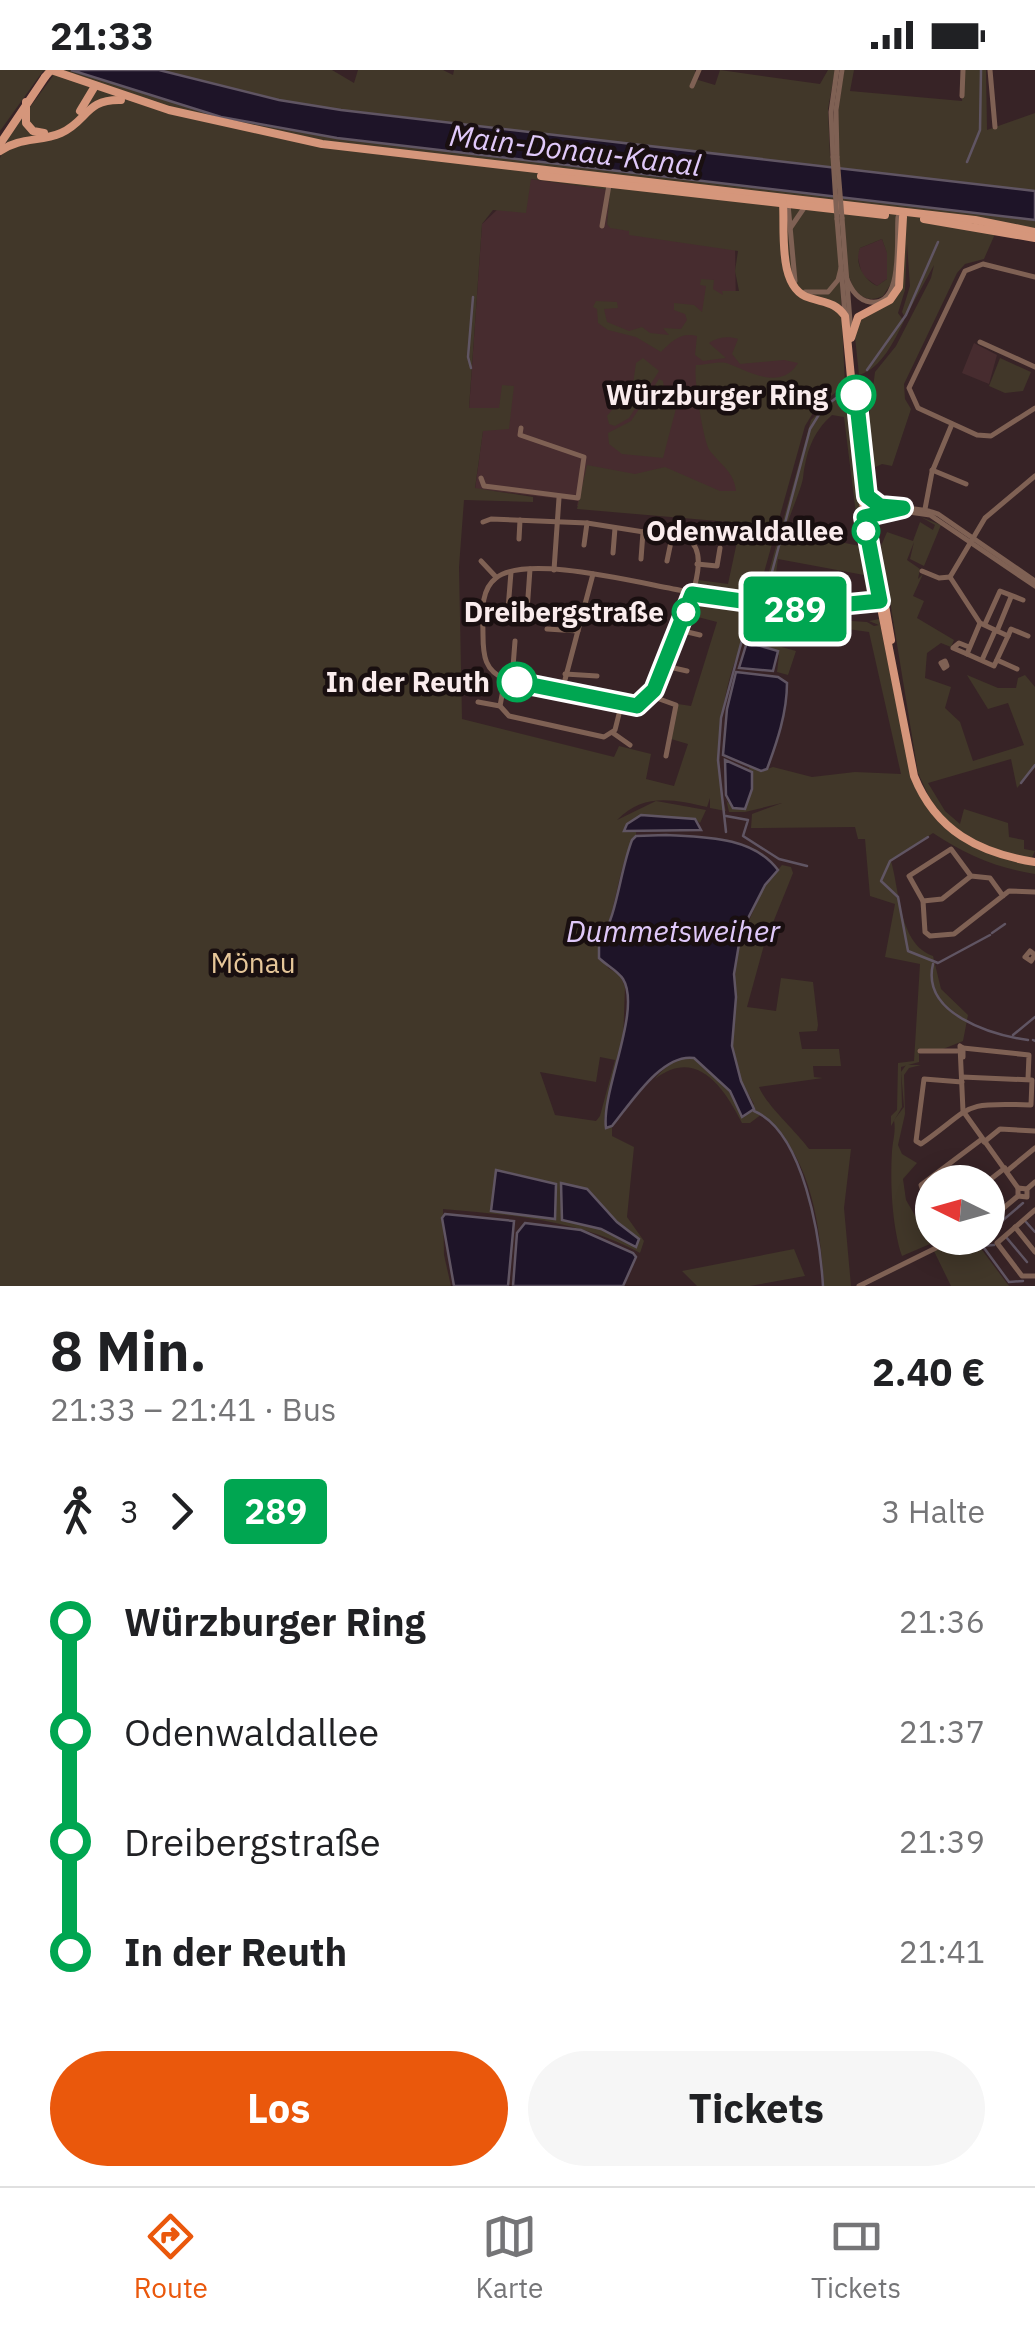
<!DOCTYPE html>
<html lang="de">
<head>
<meta charset="utf-8">
<style>
  body { margin:0; font-family:"IBM Plex Sans",sans-serif; background:#f6f6f6; color:#202124; height:100vh; display:flex; flex-direction:column; font-size:38px; white-space:nowrap }
  * { box-sizing:border-box; margin:0 }
  p { font-size:32px; color:#757577 }
  .icon { flex:none; width:55px; height:55px; fill:none; stroke:currentColor; stroke-width:2; stroke-linecap:round; stroke-linejoin:round }
  .map { position:relative; height:1216px; overflow:hidden }
  .details { display:flex; flex-direction:column; background:#fff; flex:1 }
  .details>* { flex:none }
  .badge { padding:0 20px; border-radius:8px; font-size:35px; line-height:65px }
  .needle { width:65px; rotate:275deg }
  .tools { position:absolute; left:915px; top:1095px; display:grid; gap:20px }
  .tools a { display:grid; place-items:center; width:90px; height:90px; border-radius:50%; background:#fff; box-shadow:0 5px 25px #0003; font-size:50px }
  .map>.badge { position:absolute; translate:-50% -50%; box-shadow:0 0 0 5px #fff }
  .legs { display:flex; align-items:center; gap:15px; height:110px; padding:0 50px; font-size:32px }
  .legs p { margin-inline-start:auto }
  .headline { display:flex; align-items:center; justify-content:space-between; height:170px; padding:0 50px }
  h1 { font-size:55px; font-weight:700; line-height:75px }
  .action { display:flex; gap:20px; margin-top:auto; padding:20px 50px }
  .action a { flex:1; height:115px; border-radius:60px; background:#ea580c; color:#fff; font-size:40px; font-weight:700; line-height:115px; text-align:center }
  .action a+a { background:#f6f6f6; color:#202124 }
  ul { padding:0 50px; list-style:none }
  li { display:flex; align-items:center; gap:35px; height:110px; font-size:38px }
  li i { display:grid; place-items:center; width:15px; height:100%; margin:0 12px; background:currentColor }
  li i::after { content:''; width:25px; height:25px; margin:-12px; border:8px solid; border-radius:50%; background:#fff }
  li p { margin-inline-start:auto }
  li:first-child i { background:linear-gradient(#0000 50%,currentColor 0) }
  li:last-child i { background:linear-gradient(currentColor 50%,#0000 0) }
  .status { display:flex; justify-content:space-between; align-items:center; height:70px; padding:0 50px; background:#fff; direction:ltr }
  .status svg { height:28px; fill:currentColor }
  .tab-bar { display:flex; justify-content:space-around; align-items:center; height:140px; border-top:2px solid #e0e0e0; background:#fff; font-size:28px; color:#757577 }
  .tab-bar a { display:grid; justify-items:center; gap:5px }
  .tab-bar .active { color:#ea580c }
  .map>svg:first-child { display:block }
  .built { fill:#472c2f }
  .green { fill:#413729; fill-rule:evenodd }
  .water { fill:#1e1428; stroke:#605563; stroke-width:2.5 }
  .lines { fill:none; stroke-linecap:round; stroke-linejoin:round }
  .stream { stroke:#605563; stroke-width:2.5 }
  .minor { stroke:#7f6154; stroke-width:5 }
  .major { stroke:#d5967b; stroke-width:8 }
  .minor-bridge { stroke:#7f6154; stroke-width:5 }
  .major-bridge { stroke:#d5967b; stroke-width:8 }
  .line-1-casing { stroke:#fff; stroke-width:22 }
  .line-1 { stroke:#00a651; stroke-width:15 }
  .stop-1-dot { fill:#fff; stroke:#00a651; stroke-width:5 }
  .labels { text-anchor:middle; stroke-width:9; stroke-linejoin:round; paint-order:stroke }
  .stop-label { font-size:28px; font-weight:bold; fill:#faeced; stroke:#190f10; text-anchor:end }
  .park-label { font-size:28px; fill:#e6c699; stroke:#190f10 }
  .water-label { font-size:30px; font-style:italic; fill:#e0c9fa; stroke:#190f10 }
</style>
</head>
<body>
<div class="status"><b>21:33</b><svg viewBox="0 0 49 12"><path d="M0 12V9h3v3zM5 12V6h3v6zM10 12V3h3v9zM15 12V0h3v12zM26 1h20v11H26zM47 4h2v5h-2z"/></svg></div>
<div class="map">
<svg width="1035" height="1216" viewBox="0 0 1035 1216">
  <rect width="100%" height="100%" fill="#372326"/>
  <g class="built">
    <path d="M530 109 611 120 607 154 735 167 736 244 806 255 775 456 577 436 578 431 475 419 483 360 500 338 469 339 482 154Z"/>
    <path d="M882 169 887 182V209L877 216 862 205 857 184 860 178Z"/>
    <path d="M974 273 997 285 989 314 962 303Z"/>
  </g>
  <g class="green">
    <path d="M0 0H71L221 47 337 68 1035 150V160L995 164 984 189 965 194 957 203 904 314 905 329 911 339 892 396 882 394 871 399 867 365 875 302 896 276 931 208 934 195 905 248 902 242 910 216 907 174 905 220 898 243 904 251C894 271 882 298 859 305L855 267 861 247 897 225 896 167 894 209 883 226C867 234 855 225 850 209H840L845 315 816 338 805 356 758 524 750 529 697 516 698 510 728 514 741 453 577 439 587 395 635 404 665 397 720 421H736C734 402 721 395 710 381 703 372 693 305 696 295 706 295 721 290 729 294 750 302 781 321 798 293L784 290 740 294 732 284 738 269C729 266 717 267 709 273L726 288 703 291 695 285 697 266C681 262 672 271 661 282L636 267 608 260 598 253 597 239 593 237 596 231 617 232 618 238 604 239 607 252 629 261 642 257 650 263 669 265 663 258 681 259 687 250 685 244 674 240V233L694 235 702 242 706 216 700 215 701 209 714 210 713 219 723 225 722 221H739L735 201 738 181 629 165V161L610 158 607 154 610 120 531 109 526 143 493 140 482 154 469 338H499L502 315 514 316 509 359 483 361 475 418 533 427V432L464 430 459 497 462 649 614 687 619 676 651 684 646 709 674 716 688 674 671 669 678 634 691 636 717 552 690 545 695 533 776 546 867 552 874 556 879 555 869 551 879 549 912 710C936 765 980 784 1035 796V804C996 798 965 784 933 763L891 791C900 822 899 874 933 886L941 919 968 945 963 971 943 979H919V992L901 997 902 1037 891 1056V1046L897 1040 898 993 914 991 920 894 885 887 895 834 870 826 865 769H858L855 757 751 758 752 744 782 733 745 742H729L726 729 728 733 752 719 749 697 761 701 773 697 812 707 855 702 901 704 869 562 776 549 770 566 762 564 757 570 796 581 788 605 777 602 779 585 745 570C721 610 712 696 726 741L710 738V728L707 737C673 729 643 723 617 750L656 731 706 740 700 753 695 749 641 745 625 761 636 760V766C616 796 618 843 599 874L608 898 620 905 625 917 623 972 604 1048 606 1057 612 1056V1066L634 1077 627 1147 644 1171 640 1183C579 1150 512 1145 443 1139L444 1185 451 1216H0V88L10 64 53 6 43 1 0 61ZM882 169 887 183V209L877 216C863 209 854 193 860 178ZM600 987 615 990 600 1046 596 1051 555 1045 540 1002 596 1012Z"/>
    <path d="M159 0H332L354 13 358 0H443L453 5 454 0H695V9L715 15 720 0 820 14 828 0H835L828 39 830 87 839 90 838 41 844 0H854L850 21 962 31 965 0H986L987 60 1035 43V121L341 40 279 30Z"/>
    <path d="M643 288 659 301 629 348 615 356 609 354 607 346 616 335 619 314H633L636 293Z"/>
    <path d="M1000 288 1031 302 1023 321 1005 323 989 316Z"/>
    <path d="M659 309 663 311 665 324 679 327 663 388 622 384 609 374 608 363 631 351Z"/>
    <path d="M841 322 851 351 874 525 806 536 760 534 811 350ZM832 345 844 347 860 476 785 461C789 446 801 420 803 408 806 383 812 363 832 345ZM778 489 864 505 866 521 816 533 772 531Z"/>
    <path d="M921 447 941 455 924 496 910 489 914 472 907 490 920 499 918 509 923 504 913 526 924 531 917 548 954 570 951 577 941 573 927 583 925 608 951 617 945 638 960 652 973 691 1024 675 1008 633 988 639 967 605 998 618H1016L1018 608 1025 605 1035 617V698L1017 718 1011 689 928 713 945 741 960 754 964 739 1008 753 1009 767 1024 770V779L1035 781 1032 787 1035 790C982 784 936 760 916 708L932 736 950 754 931 731 918 703 881 476 887 462 913 471 920 452 933 460 935 455Z"/>
    <path d="M782 795 791 797 793 803 764 875 747 937 776 941 781 908 813 912 818 955 817 961 799 962 802 979H839L841 996H813L814 1007 823 1008 759 1017C766 1035 795 1060 809 1079H851L844 1138 851 1216H824C820 1155 812 1086 762 1044L750 1053H742C724 1017 696 977 655 1009 664 997 681 985 694 988L730 1021 741 1044 754 1034 741 1011 731 967 737 877 765 815Z"/>
    <path d="M906 995H921L909 998 904 1005 905 1044 898 1075 902 1084 917 1093 903 1109 906 1130 917 1149 932 1153V1168H944L902 1186C892 1157 890 1112 892 1081 893 1069 896 1062 894 1050L904 1037 901 1002Z"/>
    <path d="M961 1168H973L1009 1216H951L933 1179Z"/>
    <path d="M794 1179 805 1206 750 1216H697L682 1201Z"/>
  </g>
  <g class="water">
    <path d="M71 0H159L279 30 341 40 1035 121V150L337 68 221 47Z"/>
    <path d="M747 572 778 581 773 601 739 598Z"/>
    <path d="M736 602 778 607 787 613C787 643 777 672 767 699L761 701 723 685 727 639Z"/>
    <path d="M725 690 752 702V719L745 739 733 738 726 725Z"/>
    <path d="M641 745 695 749 701 760 624 761 627 754Z"/>
    <path d="M666 765C703 767 753 766 778 800L765 815 741 862 734 904 736 927 732 976 741 1011 754 1039 742 1047 730 1021 694 988C662 983 631 1033 612 1056L606 1058C601 1021 642 940 623 909 618 901 606 895 599 888V874C618 844 619 804 632 770L636 766Z"/>
    <path d="M496 1100 556 1114 555 1149 491 1141Z"/>
    <path d="M561 1113 587 1119 617 1152 639 1169 636 1177 601 1159 562 1150Z"/>
    <path d="M445 1144 514 1151 508 1216H454L442 1148Z"/>
    <path d="M525 1153 581 1160 633 1183 636 1187 623 1216H513L517 1163Z"/>
  </g>
  <g class="lines">
    <g class="stream">
      <path d="M967 92 980 60 981 0"/>
      <path d="M471 298 468 287 473 227"/>
      <path d="M867 300 906 245 938 172"/>
      <path d="M764 532 810 359 823 338 840 325"/>
      <path d="M1021 713 1035 695"/>
      <path d="M726 746 748 750 743 766 779 789 807 796"/>
      <path d="M726 762 718 690 721 648 742 570 755 561"/>
      <path d="M928 767 890 791 881 811 898 827 908 881 938 893 990 865"/>
      <path d="M992 863 1005 854"/>
      <path d="M933 894C921 944 992 965 1028 970"/>
      <path d="M1013 965 1035 947"/>
      <path d="M1033 970 1035 971"/>
      <path d="M754 1041C804 1062 820 1168 823 1216"/>
      <path d="M1026 1152 1035 1162"/>
      <path d="M988 1163 1023 1133"/>
      <path d="M1006 1167 1027 1192"/>
      <path d="M965 1169 969 1168"/>
      <path d="M979 1171 1009 1212 1023 1211"/>
      <path d="M981 1176 994 1175"/>
    </g>
    <g class="minor">
      <path d="M990 0 995 57"/>
      <path d="M692 16 699 0"/>
      <path d="M962 26 963 0"/>
      <path d="M833 87 831 42 837 0"/>
      <path d="M837 87 836 40 842 0"/>
      <path d="M788 134 795 211"/>
      <path d="M842 148 851 264"/>
      <path d="M837 149 845 245"/>
      <path d="M602 156 609 115"/>
      <path d="M791 157 804 138"/>
      <path d="M846 207C850 217 855 227 866 231 905 243 896 168 898 147"/>
      <path d="M1035 207 983 194 965 201 909 318 918 338 977 365 991 366 1035 338"/>
      <path d="M805 222H828L838 210 841 198"/>
      <path d="M980 272 1035 297"/>
      <path d="M932 400 966 414"/>
      <path d="M481 408 484 416 578 428 584 387 520 365 521 358"/>
      <path d="M869 429C887 444 916 434 938 444L1035 511"/>
      <path d="M925 439 932 402 952 354"/>
      <path d="M869 443 890 440"/>
      <path d="M870 448 909 442 930 445 1035 516"/>
      <path d="M483 452 491 449 587 453 688 469C707 481 695 515 690 534L658 614 643 633 621 635 505 609C485 601 483 586 483 565 483 547 479 521 496 508 527 483 646 515 685 521 729 534 840 551 880 531"/>
      <path d="M519 469 520 450"/>
      <path d="M584 475 587 453"/>
      <path d="M613 483 615 458"/>
      <path d="M641 489 643 462"/>
      <path d="M481 491 496 507"/>
      <path d="M667 491 672 467"/>
      <path d="M697 494 717 496 720 478"/>
      <path d="M554 500 559 428"/>
      <path d="M922 501 939 508 950 507"/>
      <path d="M950 507 985 448 1035 406"/>
      <path d="M950 507 980 553 967 584 953 578 959 573 969 577"/>
      <path d="M837 537 880 531"/>
      <path d="M508 539 511 502"/>
      <path d="M527 541 530 499"/>
      <path d="M584 546 623 548"/>
      <path d="M985 554 1000 521 1023 530"/>
      <path d="M547 559 578 561"/>
      <path d="M679 560 700 565"/>
      <path d="M997 561 1011 527"/>
      <path d="M1008 566 1011 559 1028 566"/>
      <path d="M967 584 994 596 1008 566 980 553"/>
      <path d="M982 590 995 561"/>
      <path d="M997 590 1017 599"/>
      <path d="M945 591 947 596 944 598 941 593Z"/>
      <path d="M665 596 687 601"/>
      <path d="M565 604 597 606"/>
      <path d="M505 609 500 636 509 646 604 667 615 660 621 636"/>
      <path d="M512 610 515 571"/>
      <path d="M562 621 593 504"/>
      <path d="M651 626 676 635 666 686"/>
      <path d="M478 632 500 636"/>
      <path d="M613 663 630 675"/>
      <path d="M1003 826 990 808 971 806 951 779 909 806 923 831 925 862 930 866 954 864 1009 821 1035 822"/>
      <path d="M923 831 942 829 971 806"/>
      <path d="M1030 881 1035 885 1031 891 1025 887Z"/>
      <path d="M963 978 1029 985 1028 1009"/>
      <path d="M920 981H957"/>
      <path d="M963 987V978L960 976 963 1041 1018 1118"/>
      <path d="M962 1012 924 1009 916 1071 921 1074C975 1036 959 1032 1031 1035L1032 1010 962 1007"/>
      <path d="M984 1072 1000 1059 1035 1061"/>
      <path d="M1007 1101 1035 1078"/>
      <path d="M987 1112 1005 1098"/>
      <path d="M1018 1126 1027 1127V1119L1035 1112"/>
      <path d="M932 1133H927L921 1115 982 1069"/>
      <path d="M1035 1140 997 1173 1022 1206H1035"/>
      <path d="M988 1151 1018 1126V1118L1027 1119"/>
      <path d="M1015 1157 1035 1182"/>
      <path d="M859 1216 956 1168"/>
    </g>
    <g class="major">
      <path d="M51 0 169 40 322 74 975 150 1035 162"/>
      <path d="M26 32V53L33 61 44 63"/>
      <path d="M80 41 95 16"/>
      <path d="M0 74 45 7"/>
      <path d="M0 81C20 67 40 72 61 63 88 51 85 29 121 30"/>
      <path d="M541 106 885 145"/>
      <path d="M783 133C785 161 777 219 810 228 825 233 835 232 845 246L866 461 914 706C936 761 979 783 1035 792"/>
      <path d="M924 149 1035 168"/>
      <path d="M851 268 858 247 890 230 899 217 903 147"/>
      <path d="M858 342 869 443 891 570"/>
    </g>
    <g class="minor-bridge">
      <path d="M833 87 837 149"/>
      <path d="M837 87 842 148"/>
    </g>
    <path class="major-bridge" d="M45 7 51 0"/>
  </g>
  <g class="lines">
    <g class="line-1-casing">
      <path id="line-1" d="M517 612 637 636 654 620 692 524 798 539 880 531 864 447 903 438 880 436 867 426 856 325"/>
    </g>
    <use href="#line-1" class="line-1"/>
  </g>
  <g class="stop-1-dot">
    <circle cx="856" cy="325" r="18"/>
    <circle cx="866" cy="461" r="12"/>
    <circle cx="686" cy="542" r="12"/>
    <circle cx="517" cy="612" r="18"/>
  </g>
  <g class="labels">
    <g class="stop-label">
      <text x="828" y="335">Würzburger Ring</text>
      <text x="844" y="471">Odenwaldallee</text>
      <text x="664" y="552">Dreibergstraße</text>
      <text x="490" y="622">In der Reuth</text>
    </g>
    <g class="park-label">
      <text x="253" y="903">Mönau</text>
    </g>
    <g class="water-label">
      <text transform="translate(575 81) rotate(7)" y="10">Main-Donau-Kanal</text>
      <text x="673" y="872">Dummetsweiher</text>
    </g>
  </g>
</svg>
<div class="tools">
<a><svg class="needle" viewBox="-14 -14 28 28"><path d="M0-13l5 13h-10z" fill="#e53935"/><path d="M0 13l5-13h-10z" fill="#757577"/></svg></a>
</div>
<b class="badge" style="left:795px;top:539px;background:#00a651;color:#fff">289</b>
</div>
<section class="details">
<div class="headline"><div><h1>8 Min.</h1><p>21:33 – 21:41 · Bus</p></div><b>2.40 €</b></div>
<div class="legs"><svg class="icon" aria-label="walk" viewBox="0 0 24 24"><circle cx="13" cy="4" r="2"/><path d="M13 8l-2 6 4 7M11 14l-3 7M7 12l3-4h3l4 4"/></svg>3<svg class="icon" aria-label="forward" viewBox="0 0 24 24"><path d="M9 5l7 7-7 7"/></svg><b class="badge" style="background:#00a651;color:#fff">289</b><p>3 Halte</p></div>
<ul>
<li><i style="color:#00a651"></i><b>Würzburger Ring</b><p>21:36</p></li>
<li><i style="color:#00a651"></i><span>Odenwaldallee</span><p>21:37</p></li>
<li><i style="color:#00a651"></i><span>Dreibergstraße</span><p>21:39</p></li>
<li><i style="color:#00a651"></i><b>In der Reuth</b><p>21:41</p></li>
</ul>
<div class="action"><a>Los</a><a>Tickets</a></div>
</section>
<nav class="tab-bar">
<a class="active"><svg class="icon" aria-label="directions" viewBox="0 0 24 24"><path d="M12 3l9 9-9 9-9-9zM9 14v-3h6M13 9l2 2-2 2"/></svg>Route</a>
<a><svg class="icon" aria-label="map" viewBox="0 0 24 24"><path d="M3 6l6-2 6 2 6-2v14l-6 2-6-2-6 2zM9 4v14M15 6v14"/></svg>Karte</a>
<a><svg class="icon" aria-label="tickets" viewBox="0 0 24 24"><path d="M3 7h18v10H3zM15 7v10"/></svg>Tickets</a>
</nav>
</body>
</html>
